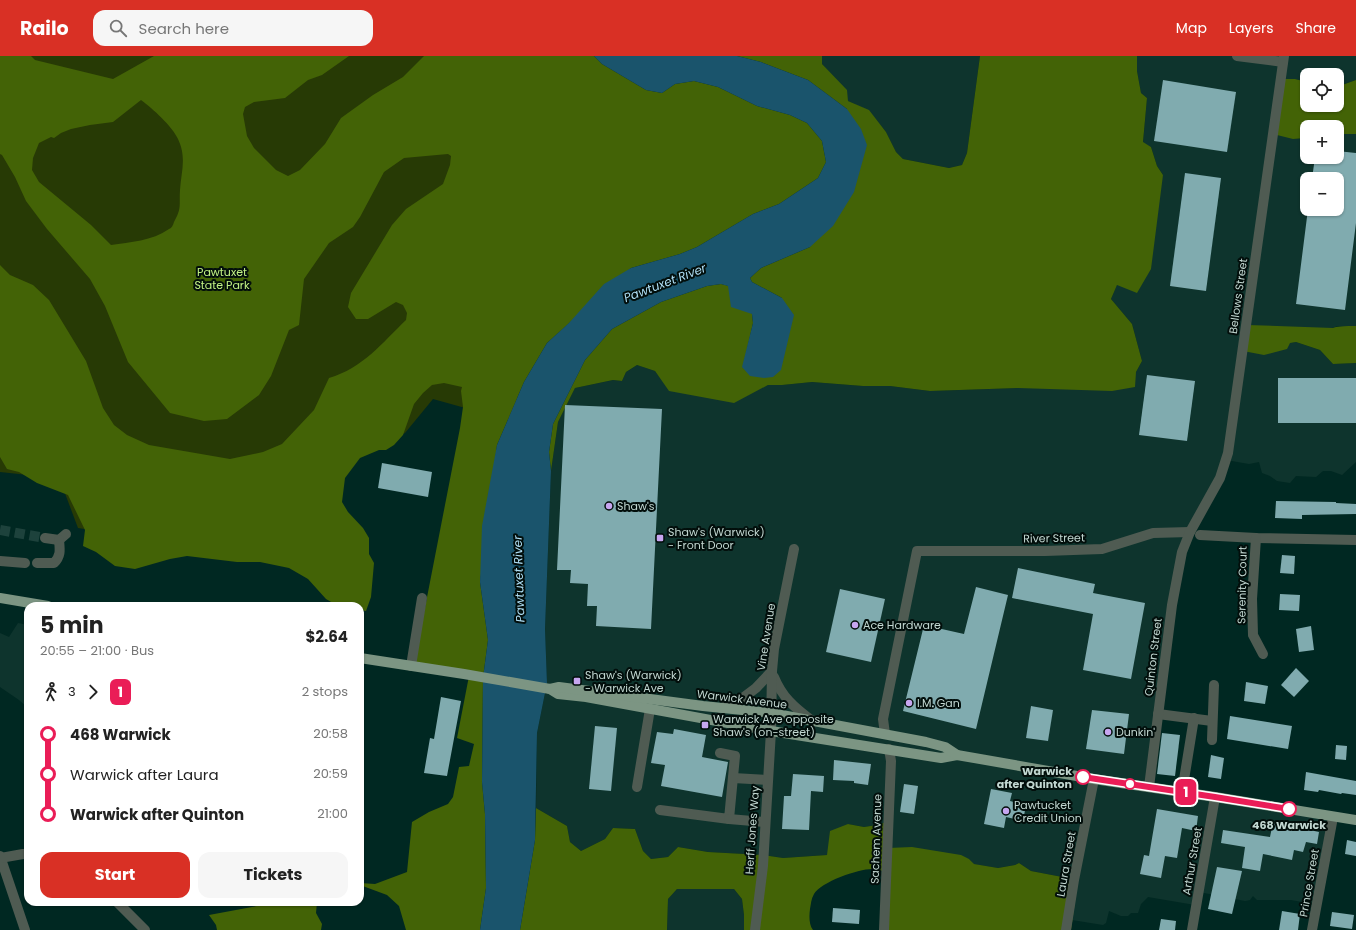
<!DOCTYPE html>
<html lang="en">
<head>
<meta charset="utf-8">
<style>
  body { margin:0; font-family:Poppins,sans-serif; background:#f6f6f6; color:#222; height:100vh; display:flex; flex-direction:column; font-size:15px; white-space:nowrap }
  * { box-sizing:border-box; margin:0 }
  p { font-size:13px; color:#767676 }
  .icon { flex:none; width:22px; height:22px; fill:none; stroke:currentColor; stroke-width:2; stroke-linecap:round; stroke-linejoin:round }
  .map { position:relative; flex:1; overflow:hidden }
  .sheet { position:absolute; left:24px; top:546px; width:340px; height:304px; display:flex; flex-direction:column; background:#fff; border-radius:12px; box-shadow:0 1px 3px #0004 }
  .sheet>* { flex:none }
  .badge { padding:0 8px; border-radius:6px; font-size:14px; line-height:26px }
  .tools { position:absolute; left:1300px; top:12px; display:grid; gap:8px }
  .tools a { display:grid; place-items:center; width:44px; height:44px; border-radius:8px; background:#fff; box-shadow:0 1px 3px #0004; font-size:20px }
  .map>.badge { position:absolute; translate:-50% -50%; box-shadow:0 0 0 2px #fff }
  .legs { display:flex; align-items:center; gap:6px; height:44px; padding:0 16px; font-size:13px }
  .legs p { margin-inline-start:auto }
  .summary { display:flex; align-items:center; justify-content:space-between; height:68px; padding:0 16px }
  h1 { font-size:22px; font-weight:700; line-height:30px }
  .button { display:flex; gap:8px; margin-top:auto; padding:8px 16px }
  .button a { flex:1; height:46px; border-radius:12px; background:#d93025; color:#fff; font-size:16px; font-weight:700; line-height:46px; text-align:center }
  .button a+a { background:#f6f6f6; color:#222 }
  ul { padding:0 16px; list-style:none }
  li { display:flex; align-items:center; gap:14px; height:40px; font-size:15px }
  li i { display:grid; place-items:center; width:6px; height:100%; margin:0 5px; background:currentColor }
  li i::after { content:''; width:10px; height:10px; margin:-5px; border:3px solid; border-radius:50%; background:#fff }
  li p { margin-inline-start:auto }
  li:first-child i { background:linear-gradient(#0000 50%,currentColor 0) }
  li:last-child i { background:linear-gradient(currentColor 50%,#0000 0) }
  header { display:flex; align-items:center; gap:24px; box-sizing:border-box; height:56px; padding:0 20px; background:#d93025; color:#fff }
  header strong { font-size:19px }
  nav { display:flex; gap:22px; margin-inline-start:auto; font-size:14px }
  .search { width:280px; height:36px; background:#f6f6f6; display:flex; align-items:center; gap:10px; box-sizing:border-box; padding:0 14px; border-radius:12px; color:#767676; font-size:15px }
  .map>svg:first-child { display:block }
  .built { fill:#0e342d; fill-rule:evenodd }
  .green { fill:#273a05 }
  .forest { fill:#436306; fill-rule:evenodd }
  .water { fill:#1a546c }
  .building { fill:#80abaf }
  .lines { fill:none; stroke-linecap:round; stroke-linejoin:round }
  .minor-tunnel { stroke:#1d423c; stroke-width:10; stroke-dasharray:10 5; stroke-linecap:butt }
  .minor { stroke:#4f5b52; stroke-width:10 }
  .major { stroke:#7c9583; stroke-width:10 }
  .line-1-casing { stroke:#fff; stroke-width:9 }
  .line-1 { stroke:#ea1d57; stroke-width:6 }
  .poi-dot { fill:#c7a6f0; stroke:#020e0b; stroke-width:1.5 }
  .stop-1-dot { fill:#fff; stroke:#ea1d57; stroke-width:2 }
  .labels { text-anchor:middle; stroke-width:4; stroke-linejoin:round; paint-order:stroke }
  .park-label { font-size:11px; fill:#c2f284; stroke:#020e0b }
  .street-label { font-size:11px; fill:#c2d7d1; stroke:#020e0b }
  .poi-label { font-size:11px; fill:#c2d7d1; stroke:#020e0b; text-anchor:start }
  .stop-label { font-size:11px; font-weight:bold; fill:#c2d7d1; stroke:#020e0b; text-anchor:end }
  .water-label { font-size:12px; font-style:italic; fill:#aedef5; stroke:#020e0b }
</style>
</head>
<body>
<header>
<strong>Railo</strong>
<div class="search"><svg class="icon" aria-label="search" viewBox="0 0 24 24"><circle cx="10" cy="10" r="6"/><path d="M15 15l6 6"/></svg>Search here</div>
<nav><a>Map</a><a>Layers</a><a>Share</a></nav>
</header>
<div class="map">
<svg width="1356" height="874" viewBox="0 0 1356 874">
  <rect width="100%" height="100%" fill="#002822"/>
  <g class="built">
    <path d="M822 0H980L967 97 962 109 949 112 903 103 896 96 886 76 869 55 848 45 822 8Z"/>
    <path d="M1137 0H1356V24L1342 29 1337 30V19H1307V26L1295 23 1293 83 1307 82V101H1337V78H1356V270L1349 272 1338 270 1290 287 1296 286 1320 294 1333 308 1356 307V406L1342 419 1331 415H1323L1316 421 1296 420 1290 427 1277 425 1270 420 1262 417 1259 406 1249 408 1226 404 1204 449 1184 476 1148 726 1333 761 1319 849 1291 844H1257L1253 840 1250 844 1245 845 1199 836 1195 849 1148 841 1141 848 1138 857H1131L1128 860H1121L1109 855 1106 867 1103 869 1072 864 1078 824 1031 815 1019 807 1015 809 998 812 973 808 969 803 888 792 887 766 877 769 864 771 848 768 827 799 783 802 763 799 708 796 678 791 668 801 651 803 643 795 635 773 613 772 605 783 581 795 570 786 567 770 536 752 537 677 547 627 545 573 551 415 558 366 575 332 613 324 622 325 626 316 637 309 655 315 670 335 751 336 768 329H782L812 326 863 330H890L930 335 1018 332 1136 316 1142 305 1132 268 1111 243 1163 119 1157 110 1151 91 1143 87 1147 42 1141 37 1137 15ZM1307 123H1337V153H1307Z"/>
    <path d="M18 567 28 569V652L19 644 0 631V577L9 581Z"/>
    <path d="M677 833H734L742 843 744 859V874H667L668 843Z"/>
  </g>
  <path class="green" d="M0 0H589L512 365 433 343 405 377 349 405 288 505 78 472 63 432 47 421 0 416Z"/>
  <g class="forest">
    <path d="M0 0H31L35 4 113 23 154 0H349L322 19 308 24 285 42 254 46 245 51 243 58 247 80 254 92 276 114 288 120 300 114 325 88 341 62 373 39 403 21 424 0H594L602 8 646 34 662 37 675 28 694 25 718 31 757 50 790 59 807 67 822 85 826 106 818 122 779 148 753 158 697 191 680 198 631 212 547 287 524 326 497 389 480 526 488 584 483 622 482 726 485 758 486 832 480 874H406L399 850 387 839 360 829V827L375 828 407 816 412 766 429 756 448 748 453 741 459 711 469 710 474 688 457 682 469 620 414 608 460 372 463 351 461 335 462 331 444 327 432 329 423 337 414 348 403 379 394 389 386 394H379L360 402 345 422 342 446 348 456 363 472 369 482V498L374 507 371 541 366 555 360 554V550H338L326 543 308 523 289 512 260 506H237L187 500 170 503 135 513 115 510 96 496 83 490 85 474 68 439 37 427 19 416 7 413 0 401V209L10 219 33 229 49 244 86 305 103 352 114 369 127 379 149 389 230 403 263 396 282 388 314 354 329 322C363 312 382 287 406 264L407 257 403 249 396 246 368 263H356L348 251 351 237 392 169 406 153 443 128 450 109 451 100 448 98 404 102 384 116 360 161 353 171 329 187 304 223 299 269 289 274 271 320 259 339 227 363 204 365 170 357 128 306 105 250 90 223 47 173 26 145 15 121 2 99 0 98ZM141 44C153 53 172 70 178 83 187 102 181 116 180 134 179 149 182 152 174 166 173 169 172 172 169 173 152 185 130 186 111 189L91 169 39 126 32 114 33 102 39 87 51 81 54 82 61 77 71 73 90 69 113 66Z"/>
    <path d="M737 0H822V8L847 34 848 45 869 54 886 76 896 96 903 103 949 112 962 109 967 97 980 0H1137V15L1141 37 1147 42 1143 86 1151 91 1157 110 1163 119 1151 213 1137 237 1117 229 1111 243 1132 268 1142 305 1136 316 1135 331 1112 335 1018 332 930 335 890 330H863L812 326 782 329H768L734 347 669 335 655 315 637 309 626 316 622 325 613 324 575 332 558 366 551 415 549 396 553 368 585 304 612 273 661 246 707 230 721 228 729 230 752 258 753 267 743 311 782 242 752 226 750 222 761 212 810 191 847 53 808 24 761 6Z"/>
    <path d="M1280 23H1295L1307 26V49H1337V30L1342 29 1356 24V78H1337V71H1307V82L1293 83 1273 78Z"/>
    <path d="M1247 269 1333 272C1337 270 1352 270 1356 270V307L1333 308 1320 294 1296 286 1290 287 1287 293 1264 299 1243 295Z"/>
    <path d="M536 752 567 770 570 786 581 795 605 783 613 772 635 773 643 795 651 803 668 801 678 791 708 796 763 799 783 802 827 799 830 775 848 768 864 771 877 769 887 766 888 792 912 791 961 799 969 803 974 808 998 812 1015 809 1019 807 1031 815 1078 824 1071 874H884L885 815C881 815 876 813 872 813 858 813 821 826 814 838 811 843 811 848 810 853 809 860 809 869 813 874H744V859L742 843 734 833H677L668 843 667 874H520L535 784Z"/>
    <path d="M278 846H317L316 857 322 868 321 874H217L216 869 209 859Z"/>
  </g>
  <path class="water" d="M594 0H737L761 6 808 24 847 53 861 73 867 89 854 136 833 170 810 191 761 212 750 222 752 226 782 242 794 259 781 314 773 321 764 322 750 320 742 311 753 267 752 258 731 251 728 230 721 228 707 230 661 246 612 273 585 304 553 368 549 396 551 415 545 573 547 627 537 677 535 784 520 874H480L486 832 485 758 482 726 483 622 488 584 480 526 482 470 497 389 524 326 547 287 569 267 604 228 631 212 680 198 697 191 753 158 779 148 818 122 826 106 822 85 807 67 790 59 757 50 718 31 694 25 675 28 662 37 646 34 602 8Z"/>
  <g class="building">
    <path d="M1163 24 1236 36 1227 96 1154 85Z"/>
    <path d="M1337 95 1356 97V167L1345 254 1296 248 1308 153H1337V123H1312L1315 101H1337Z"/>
    <path d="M1185 117 1221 122 1206 235 1170 230Z"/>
    <path d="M1147 319 1195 325 1187 385 1139 379Z"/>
    <rect x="1278" y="322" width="78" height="45"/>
    <path d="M565 349 662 353 651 573 596 570 597 550H587L588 528 570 527 571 514H557Z"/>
    <path d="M382 407 432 416 428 441 378 432Z"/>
    <path d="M1276 445 1336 446V447L1356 448V458L1302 459V463L1275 462Z"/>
    <path d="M1282 499 1295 500 1294 518 1280 517Z"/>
    <path d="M1018 512 1095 528 1093 537 1145 547 1131 623 1083 614 1093 558 1012 542Z"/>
    <path d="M976 531 1008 539 976 673 903 655 924 569 964 578Z"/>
    <path d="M840 533 885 543 871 606 826 596Z"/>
    <path d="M1280 538 1300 539 1299 555 1279 554Z"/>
    <path d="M1311 570 1314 594 1299 596 1296 573Z"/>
    <path d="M1296 612 1309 625 1294 641 1281 629Z"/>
    <path d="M1246 626 1268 630 1265 648 1244 645Z"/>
    <path d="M441 641 461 645 447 720 424 717 430 682 434 683Z"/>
    <path d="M1031 650 1053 654 1048 685 1026 682Z"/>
    <path d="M1092 654 1129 658 1124 698 1086 693Z"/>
    <path d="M1230 660 1292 670 1288 693 1227 683Z"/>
    <path d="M595 670 617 672 611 735 589 733Z"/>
    <path d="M674 673 706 679 702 701 728 706 722 741 661 730 665 709 651 707 657 676 673 678Z"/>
    <path d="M1162 677 1180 679 1175 720 1157 718Z"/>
    <path d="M1336 689 1347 690 1346 704 1335 703Z"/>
    <path d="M1211 699 1224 702 1221 723 1208 721Z"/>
    <path d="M834 704 871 708 868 729 854 727V725L833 724Z"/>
    <path d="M1306 716 1356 725V739L1342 737 1341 738 1319 734 1318 736 1304 734Z"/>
    <path d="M793 718 824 720 823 736 811 735 809 774 782 773 784 740H791Z"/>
    <path d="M904 728 918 730 914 758 900 756Z"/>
    <path d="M991 733 1012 737 1010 745 1026 749 1023 765 1006 761 1004 772 984 768Z"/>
    <path d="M1157 753 1198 760 1196 775 1182 772 1177 802 1165 800 1161 822 1140 818 1144 799 1149 800Z"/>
    <path d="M1273 766 1319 776 1317 788 1306 786 1303 796 1294 794 1292 804 1263 798 1260 815 1242 812 1245 791 1221 787 1223 774 1270 781Z"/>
    <path d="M1347 784 1356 786V800L1345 798Z"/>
    <path d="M1217 811 1242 815 1232 858 1208 853Z"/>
    <path d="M833 852 860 854 859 868 832 866Z"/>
    <path d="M1282 855 1300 858 1298 874H1279Z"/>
    <path d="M1332 856 1354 859 1352 873 1330 870Z"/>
    <path d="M1161 863 1176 865 1175 874H1159Z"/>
  </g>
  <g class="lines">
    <path class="minor-tunnel" d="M0 474 45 482"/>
    <g class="minor">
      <path d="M1237 0 1283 6"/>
      <path d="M1200 479 1256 482 1356 484"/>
      <path d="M45 482 59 484"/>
      <path d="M1256 482 1252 543 1253 579 1263 598"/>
      <path d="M59 484 66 478"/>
      <path d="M0 505 25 507"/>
      <path d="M37 507H54C61 500 60 494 59 484"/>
      <path d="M411 610 422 542"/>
      <path d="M774 621C782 641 794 651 811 664"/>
      <path d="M721 652 740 644 756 632 772 615"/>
      <path d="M1158 658 1212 665"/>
      <path d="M885 678 883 663 917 495H1045L1102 493 1153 477 1190 476"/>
      <path d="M1212 684 1214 629"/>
      <path d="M733 722 768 724"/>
      <path d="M637 731 650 653"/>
      <path d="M1149 731 1172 549 1182 496 1190 476 1220 422 1228 397 1284 0"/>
      <path d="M1182 736 1194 662"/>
      <path d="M660 754 729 763 735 700 720 697"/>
      <path d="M729 763 765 766"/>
      <path d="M0 800 25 874"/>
      <path d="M0 802 23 798H28"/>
      <path d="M117 846 145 874"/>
      <path d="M755 874 763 810 771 675 772 615 774 593 794 493"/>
      <path d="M884 874 891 705 889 693"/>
      <path d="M1066 874 1074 824 1094 723"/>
      <path d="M1192 874 1215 741"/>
      <path d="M1312 874 1333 761"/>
    </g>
    <g class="major">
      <path d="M0 542 48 550"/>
      <path d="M360 602 464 618 550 633 558 638 586 641 771 675 941 702 957 699"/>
      <path d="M550 633 559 631 703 650 771 657 926 686 945 691 957 699 1094 723 1215 741 1356 764"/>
    </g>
  </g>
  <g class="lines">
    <g class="line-1-casing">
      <path id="line-1" d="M1083 721 1215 741 1289 753"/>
    </g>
    <use href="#line-1" class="line-1"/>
  </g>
  <g class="poi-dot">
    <circle cx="609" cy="450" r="4"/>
    <rect x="656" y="478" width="8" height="8" rx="2"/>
    <circle cx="855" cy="569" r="4"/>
    <rect x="573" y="621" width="8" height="8" rx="2"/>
    <circle cx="909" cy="647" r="4"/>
    <rect x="701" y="665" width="8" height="8" rx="2"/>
    <circle cx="1108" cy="676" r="4"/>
    <circle cx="1006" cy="755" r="4"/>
  </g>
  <g class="stop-1-dot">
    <circle cx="1083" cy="721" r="7"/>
    <circle cx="1130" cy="728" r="5"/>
    <circle cx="1289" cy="753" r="7"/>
  </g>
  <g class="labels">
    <g class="park-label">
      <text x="222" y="220">Pawtuxet<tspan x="222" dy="13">State Park</tspan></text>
    </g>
    <g class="street-label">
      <text transform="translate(1238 240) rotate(-82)" y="4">Bellows Street</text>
      <text transform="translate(1054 482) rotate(-1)" y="4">River Street</text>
      <text transform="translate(1242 529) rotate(-89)" y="4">Serenity Court</text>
      <text transform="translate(766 581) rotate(-81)" y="4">Vine Avenue</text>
      <text transform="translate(1153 601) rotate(-83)" y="4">Quinton Street</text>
      <text transform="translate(742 643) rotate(7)" y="4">Warwick Avenue</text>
      <text transform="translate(752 774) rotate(-86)" y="4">Herff Jones Way</text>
      <text transform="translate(876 783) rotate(-88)" y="4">Sachem Avenue</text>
      <text transform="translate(1192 805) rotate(-80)" y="4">Arthur Street</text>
      <text transform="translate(1066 808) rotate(-80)" y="4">Laura Street</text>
      <text transform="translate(1309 827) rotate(-80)" y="4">Prince Street</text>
    </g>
    <g class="poi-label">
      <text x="617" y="454">Shaw's</text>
      <text x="668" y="480">Shaw's (Warwick)<tspan x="668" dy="13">- Front Door</tspan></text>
      <text x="863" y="573">Ace Hardware</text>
      <text x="585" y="623">Shaw's (Warwick)<tspan x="585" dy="13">- Warwick Ave</tspan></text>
      <text x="917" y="651">I.M. Gan</text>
      <text x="713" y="667">Warwick Ave opposite<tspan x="713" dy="13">Shaw's (on-street)</tspan></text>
      <text x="1116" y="680">Dunkin'</text>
      <text x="1014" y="753">Pawtucket<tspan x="1014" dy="13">Credit Union</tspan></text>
    </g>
    <g class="stop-label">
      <text x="1072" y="719">Warwick<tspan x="1072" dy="13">after Quinton</tspan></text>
      <text x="1289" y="773" text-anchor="middle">468 Warwick</text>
    </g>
    <g class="water-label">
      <text transform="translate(665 227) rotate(-21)" y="4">Pawtuxet River</text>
      <text transform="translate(519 523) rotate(-92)" y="4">Pawtuxet River</text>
    </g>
  </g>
</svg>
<div class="tools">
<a><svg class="icon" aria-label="locate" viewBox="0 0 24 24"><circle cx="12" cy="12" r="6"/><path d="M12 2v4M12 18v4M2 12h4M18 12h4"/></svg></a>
<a>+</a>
<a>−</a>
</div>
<b class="badge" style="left:1186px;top:736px;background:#ea1d57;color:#fff">1</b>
<section class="sheet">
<div class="summary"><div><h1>5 min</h1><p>20:55 – 21:00 · Bus</p></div><b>$2.64</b></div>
<div class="legs"><svg class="icon" aria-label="walk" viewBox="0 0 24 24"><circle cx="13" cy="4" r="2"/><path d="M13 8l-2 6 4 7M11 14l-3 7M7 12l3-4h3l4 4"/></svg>3<svg class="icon" aria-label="forward" viewBox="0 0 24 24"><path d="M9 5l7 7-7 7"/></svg><b class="badge" style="background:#ea1d57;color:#fff">1</b><p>2 stops</p></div>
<ul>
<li><i style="color:#ea1d57"></i><b>468 Warwick</b><p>20:58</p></li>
<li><i style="color:#ea1d57"></i><span>Warwick after Laura</span><p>20:59</p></li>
<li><i style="color:#ea1d57"></i><b>Warwick after Quinton</b><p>21:00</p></li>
</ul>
<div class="button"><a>Start</a><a>Tickets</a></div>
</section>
</div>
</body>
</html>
